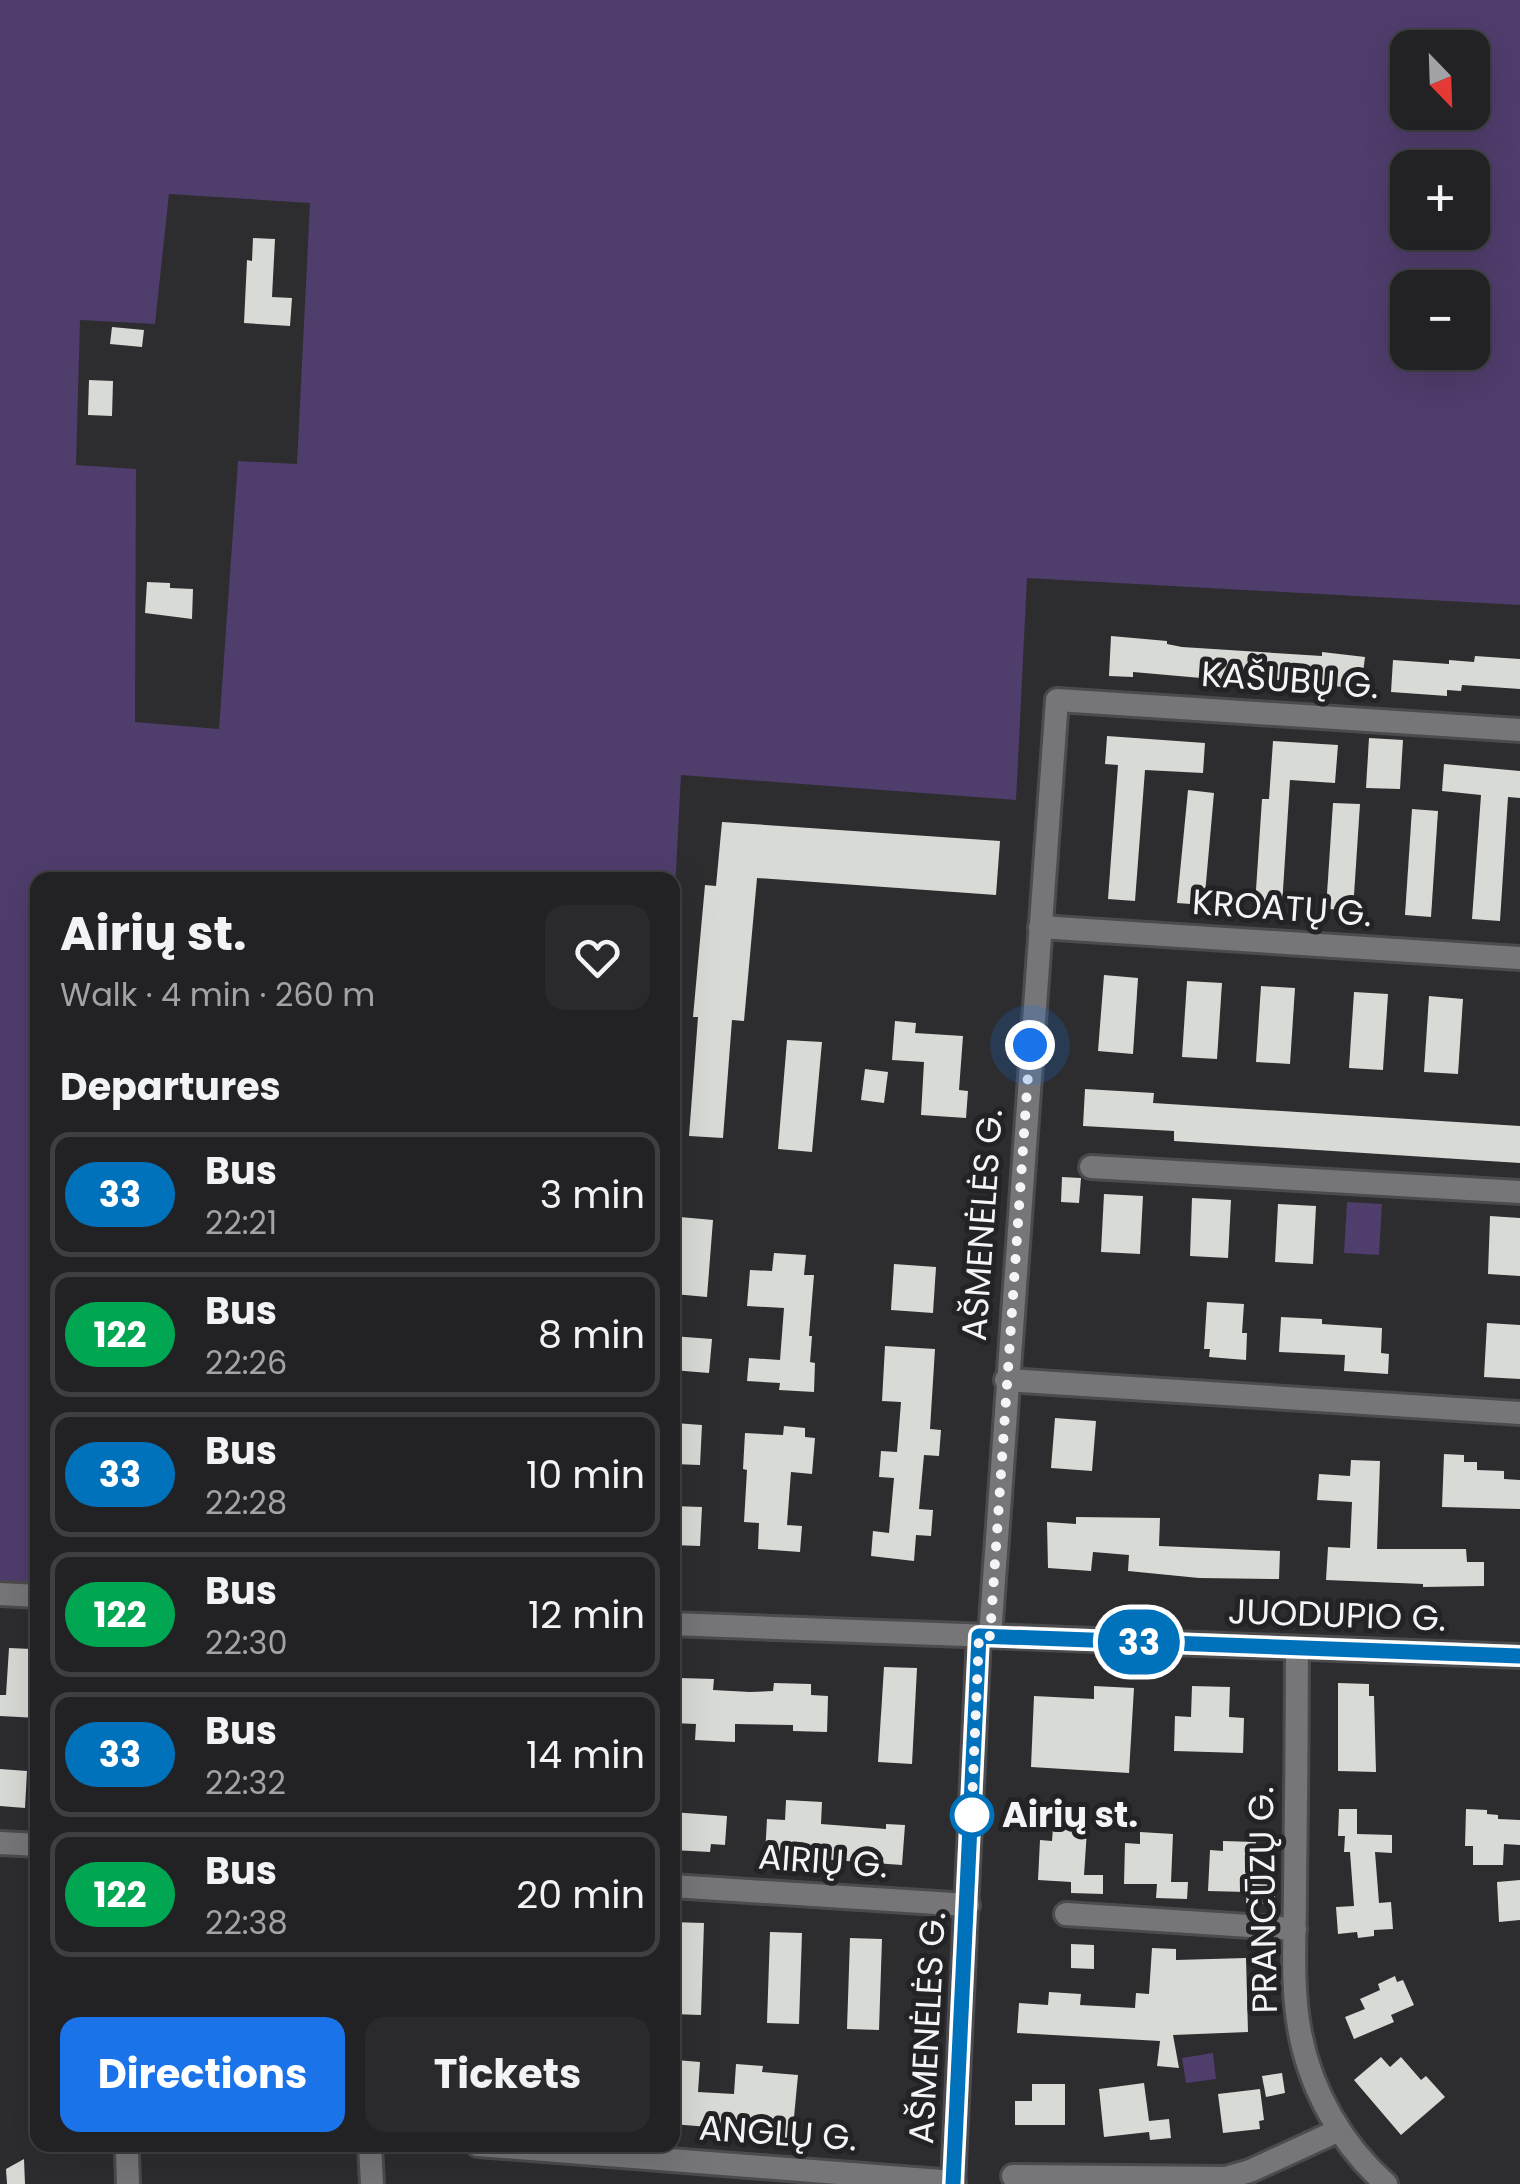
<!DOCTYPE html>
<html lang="en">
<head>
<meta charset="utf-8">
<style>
  body { margin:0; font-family:Poppins,sans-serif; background:#2a292b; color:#f1f3f6; height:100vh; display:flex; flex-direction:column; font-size:38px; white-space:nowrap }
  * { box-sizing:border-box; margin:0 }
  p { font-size:32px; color:#a2a3a6 }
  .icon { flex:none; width:55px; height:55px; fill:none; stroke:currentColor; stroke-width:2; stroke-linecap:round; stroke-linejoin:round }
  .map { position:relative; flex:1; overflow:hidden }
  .sheet { position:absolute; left:30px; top:872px; width:650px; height:1280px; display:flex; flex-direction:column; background:#222123; border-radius:20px; box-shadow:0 10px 40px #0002,0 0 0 2px #3f3e41 }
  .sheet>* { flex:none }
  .badge { padding:0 20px; border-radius:32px; font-size:35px; line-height:65px }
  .needle { width:65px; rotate:157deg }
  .buttons { position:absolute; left:1390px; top:30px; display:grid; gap:20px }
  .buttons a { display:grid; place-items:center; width:100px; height:100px; border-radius:20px; background:#222123; box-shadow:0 10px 40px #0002,0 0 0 2px #3f3e41; font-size:50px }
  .you { position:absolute; width:50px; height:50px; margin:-25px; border:8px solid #fff; border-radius:50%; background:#1a73e8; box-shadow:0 0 0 15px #1a73e833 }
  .map>.badge { position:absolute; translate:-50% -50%; box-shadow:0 0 0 5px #fff }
  h2 { padding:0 30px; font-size:38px; line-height:90px }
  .round { display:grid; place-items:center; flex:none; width:105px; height:105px; border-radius:20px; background:#2a292b }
  .head { display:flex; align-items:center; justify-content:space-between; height:170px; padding:0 30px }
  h1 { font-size:48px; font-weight:700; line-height:75px }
  .action { display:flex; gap:20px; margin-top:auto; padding:20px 30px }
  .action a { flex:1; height:115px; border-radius:20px; background:#1a73e8; color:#fff; font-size:40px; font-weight:700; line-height:115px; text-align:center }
  .action a+a { background:#2a292b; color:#f1f3f6 }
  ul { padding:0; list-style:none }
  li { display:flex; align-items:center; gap:30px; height:125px; margin:0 20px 15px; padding:0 10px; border:5px solid #3f3e41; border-radius:20px }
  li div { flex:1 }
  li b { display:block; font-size:38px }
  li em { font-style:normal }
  li .badge { min-width:110px; font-weight:700; text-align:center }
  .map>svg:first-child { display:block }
  .green { fill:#4f3d6c; fill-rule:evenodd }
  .building { fill:#d8dad6 }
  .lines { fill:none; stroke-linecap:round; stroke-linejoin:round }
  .street-casing { stroke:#4b4a4d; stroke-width:28 }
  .street { stroke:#767578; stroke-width:22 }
  .line-casing { stroke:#fff; stroke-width:22 }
  .line { stroke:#0072bc; stroke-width:15 }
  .walk { stroke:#f4f4f6; stroke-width:10; stroke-dasharray:0 18 }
  .stop-dot { fill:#fff; stroke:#0072bc; stroke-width:5 }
  .labels { text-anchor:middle; stroke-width:10; stroke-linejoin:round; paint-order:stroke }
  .street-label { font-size:35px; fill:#f4f4f6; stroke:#232225 }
  .stop-label { font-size:35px; font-weight:bold; fill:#f4f4f6; stroke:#232225; text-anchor:start }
</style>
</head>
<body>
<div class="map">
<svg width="1520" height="2184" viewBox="0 0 1520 2184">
  <rect width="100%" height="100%" fill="#2d2c2f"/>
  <g class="green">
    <path d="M0 0H1520V605L1027 578 1016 800 681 775 673 929 672 880H38L37 1588 0 1586ZM1408 48H1472V112H1408ZM1408 168H1472V232H1408ZM169 194 310 203 297 464 238 461 219 729 135 722 136 469 76 465 80 320 155 324ZM1408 288H1472V352H1408Z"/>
    <path d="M1347 1202 1382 1204 1379 1255 1344 1253Z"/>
    <path d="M1213 2053 1216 2079 1186 2083 1182 2058Z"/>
  </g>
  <g class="building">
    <path d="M253 238 275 239 272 297 292 298 290 326 244 323 247 260 252 261Z"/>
    <path d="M112 327 144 330 142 347 110 344Z"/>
    <path d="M89 380 113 381 112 416 88 415Z"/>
    <path d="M147 582 170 583V588L193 589 192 619 145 613Z"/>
    <path d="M1111 636 1167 641V644L1182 647 1322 656V652L1365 657 1361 689 1269 679V684L1133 672V677L1109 676Z"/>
    <path d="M1475 656 1520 659V689L1462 685 1461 691 1447 690V696L1391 692 1393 660 1449 664V660L1474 662Z"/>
    <path d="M1107 736 1205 743 1203 773 1145 770 1135 901 1108 899 1118 765 1105 764Z"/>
    <path d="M1369 738 1403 740 1400 789 1366 788Z"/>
    <path d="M1273 741 1338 745 1335 783 1290 780 1282 906 1255 905 1262 799H1269Z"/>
    <path d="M1444 764 1520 771V798L1508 797 1500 921 1472 919 1481 795 1442 791Z"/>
    <path d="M1188 790 1214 793 1204 905 1177 903Z"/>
    <path d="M1333 803 1360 804 1353 910 1326 909Z"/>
    <path d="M1412 809 1438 811 1431 917 1405 915Z"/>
    <path d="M722 822 1000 841 996 895 757 878 744 1021 732 1020 723 1138 689 1136 698 1017H693L705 885 716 886Z"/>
    <path d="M1104 975 1138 978 1133 1054 1098 1051Z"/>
    <path d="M1187 981 1222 983 1217 1059 1182 1057Z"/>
    <path d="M1261 986 1295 988 1290 1064 1256 1062Z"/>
    <path d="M1354 992 1388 994 1383 1070 1349 1068Z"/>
    <path d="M1429 996 1463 999 1458 1074 1424 1072Z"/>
    <path d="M895 1021 916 1023 915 1033 963 1036 959 1090 968 1091 966 1118 921 1115 924 1062 892 1060Z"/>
    <path d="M787 1040 822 1042 812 1152 778 1149Z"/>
    <path d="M865 1069 888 1072 884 1103 861 1100Z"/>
    <path d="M1085 1089 1154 1093 1153 1103 1520 1126V1163L1174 1141V1131L1083 1126Z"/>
    <path d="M1062 1177 1081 1178 1079 1203 1061 1202Z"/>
    <path d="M1104 1194 1143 1196 1140 1254 1101 1252Z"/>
    <path d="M1192 1198 1231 1200 1228 1258 1190 1256Z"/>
    <path d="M1278 1204 1316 1206 1313 1264 1275 1262Z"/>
    <path d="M1490 1216 1520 1218V1276L1488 1274Z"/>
    <path d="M680 1217 713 1220 707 1297 674 1294Z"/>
    <path d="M774 1253 806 1255 804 1275H814L809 1336H812L810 1362 815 1363 814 1392 779 1390 780 1383 747 1381 749 1358 780 1360 784 1308 747 1306 750 1270 772 1271Z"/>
    <path d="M894 1264 936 1267 933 1313 891 1310Z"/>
    <path d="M1207 1302 1244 1304 1242 1333H1247L1246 1360 1209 1357 1210 1349H1204Z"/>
    <path d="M1281 1317 1322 1319V1324L1382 1328 1381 1353 1389 1354 1388 1374 1344 1371 1345 1355 1279 1352Z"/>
    <path d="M1487 1323 1520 1325V1379L1484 1377Z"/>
    <path d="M672 1336 712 1339 709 1373 672 1370Z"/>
    <path d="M885 1346 935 1349 930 1429 941 1430 939 1456 924 1455 919 1509 933 1510 931 1536 916 1535 914 1561 871 1556 873 1531 889 1533 894 1478 879 1477 881 1451 897 1452 901 1402 882 1401Z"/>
    <path d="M1055 1418 1096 1421 1092 1471 1051 1468Z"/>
    <path d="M675 1423 702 1425 700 1465 674 1464Z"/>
    <path d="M784 1426 805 1428V1437L815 1438 812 1474 791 1472 787 1525 802 1526 800 1552 758 1549 759 1523 744 1522 747 1470 743 1469 745 1433 783 1435Z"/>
    <path d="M1444 1454 1464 1455V1462H1477V1470L1504 1471V1479L1520 1480V1509L1442 1507Z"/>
    <path d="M1351 1460 1380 1461 1377 1549H1466L1467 1562H1484V1586L1423 1587V1584L1326 1580 1328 1547 1350 1548 1352 1502 1317 1500 1319 1474 1350 1476Z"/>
    <path d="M672 1506 702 1507 700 1546 672 1545Z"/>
    <path d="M1076 1517 1160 1518 1159 1546 1280 1551 1279 1579 1199 1578 1128 1571 1129 1555 1093 1552 1091 1571 1048 1568 1047 1522 1076 1524Z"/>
    <path d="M9 1648 32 1649 30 1678 38 1679V1718L0 1716V1695H6Z"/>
    <path d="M884 1667 917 1668 912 1764 878 1762Z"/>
    <path d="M680 1678 714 1679 713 1690 750 1692 773 1691 774 1683 811 1684V1695L828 1696 827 1732 793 1731V1725L735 1724V1742L695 1740 696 1724 672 1723V1687H679Z"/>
    <path d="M1338 1683 1369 1684V1696H1374L1376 1772 1338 1771Z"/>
    <path d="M1094 1686 1134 1688 1129 1773 1031 1767 1034 1696 1094 1699Z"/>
    <path d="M1192 1686 1230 1687 1229 1717 1244 1718 1243 1753 1174 1751 1175 1716 1191 1717Z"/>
    <path d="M0 1769 27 1771 25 1808 0 1806Z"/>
    <path d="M786 1800 822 1802 821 1824 886 1829V1824L905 1825 902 1865 819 1859V1863L796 1862V1857L765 1855 767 1819 785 1820Z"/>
    <path d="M1339 1809H1357V1834L1392 1835V1853L1375 1852 1379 1903 1391 1902 1393 1929 1374 1930V1936L1358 1938 1357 1932 1338 1934 1336 1907 1354 1906 1350 1852H1344L1345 1836H1338Z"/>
    <path d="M1466 1809 1487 1810V1814L1498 1815V1819L1520 1820V1845L1504 1844 1503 1865H1473V1846H1465Z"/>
    <path d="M672 1812 727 1816 725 1845 711 1844 710 1852 672 1850Z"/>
    <path d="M1053 1828 1087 1830 1084 1875H1103V1894L1071 1893V1882L1038 1880 1040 1840 1052 1841Z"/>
    <path d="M1140 1832 1173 1834 1171 1882H1188L1187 1899 1156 1898 1157 1884H1124L1125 1843 1140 1844Z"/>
    <path d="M1223 1841 1256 1842 1254 1884 1276 1885 1274 1905 1246 1903 1247 1892 1208 1891 1210 1850 1223 1851Z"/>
    <path d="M1520 1880V1920L1499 1922 1497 1882Z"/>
    <path d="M672 1922 704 1923 701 2015 672 2014Z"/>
    <path d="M770 1932 802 1933 799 2024 767 2023Z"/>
    <path d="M850 1938 882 1939 879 2030 847 2029Z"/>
    <path d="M1071 1944 1094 1945V1969L1071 1968Z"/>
    <path d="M1152 1948 1176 1949V1960L1246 1958 1248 2032 1173 2035 1179 2068 1157 2066 1160 2041 1017 2033 1019 2003 1048 2005 1049 1992 1081 1994 1080 2005 1135 2008 1136 1993 1149 1994Z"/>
    <path d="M1395 1976 1397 1982 1403 1980 1414 2005 1391 2015 1394 2022 1354 2039 1345 2017 1365 2009 1360 1999 1380 1990 1378 1984Z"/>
    <path d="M1381 2057 1390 2067 1401 2057 1421 2080 1426 2076 1445 2097 1401 2135 1354 2080Z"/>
    <path d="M676 2060 700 2062 698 2092 734 2094 736 2064 763 2066 762 2072 798 2075 792 2138 768 2136 769 2132 672 2124Z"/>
    <path d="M1282 2073 1285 2093 1266 2097 1262 2076Z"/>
    <path d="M1144 2083 1149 2121 1169 2119 1171 2138 1150 2140 1149 2132 1104 2137 1099 2089Z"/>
    <path d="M1032 2084H1065V2125H1015V2101H1032Z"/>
    <path d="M1260 2089 1264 2120 1259 2121 1260 2129 1223 2133 1218 2094Z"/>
    <path d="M24 2159 25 2184H7L6 2169Z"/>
  </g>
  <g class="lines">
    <g class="street-casing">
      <g id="street">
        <path d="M1040 927 1520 958"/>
        <path d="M1091 1167 1520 1192"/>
        <path d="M1006 1380 1520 1413"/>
        <path d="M0 1594 38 1596"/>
        <path d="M672 1624 1520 1656"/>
        <path d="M990 1636 1057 700 1520 730"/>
        <path d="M1297 1648C1297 1728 1296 1807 1295 1887 1295 1935 1291 1986 1300 2033 1311 2091 1342 2145 1386 2184"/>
        <path d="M0 1843 38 1845"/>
        <path d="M672 1886 968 1905"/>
        <path d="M1066 1914 1295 1929"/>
        <path d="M370 2145 372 2184"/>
        <path d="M478 2145 954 2182"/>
        <path d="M127 2154 128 2184"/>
        <path d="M1013 2176 1226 2178 1250 2171 1337 2131"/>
        <path d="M953 2184 979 1636"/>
      </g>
    </g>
    <use href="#street" class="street"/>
  </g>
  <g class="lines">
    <g class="line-casing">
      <path id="line" d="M953 2184 979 1636 1520 1656"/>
    </g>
    <use href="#line" class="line"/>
    <path class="walk" d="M972 1815 971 1828 979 1636H990L1030 1045"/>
  </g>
  <circle class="stop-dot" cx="972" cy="1815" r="20"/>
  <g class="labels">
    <g class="street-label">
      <text transform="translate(1290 680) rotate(4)" y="12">KAŠUBŲ G.</text>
      <text transform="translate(1282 908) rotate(4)" y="12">KROATŲ G.</text>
      <text transform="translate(982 1225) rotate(-86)" y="12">AŠMENĖLĖS G.</text>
      <text transform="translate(1337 1615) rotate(2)" y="12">JUODUPIO G.</text>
      <text transform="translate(823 1861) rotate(4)" y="12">AIRIŲ G.</text>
      <text transform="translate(1263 1900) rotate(-91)" y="12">PRANCŪZŲ G.</text>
      <text transform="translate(927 2028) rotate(-87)" y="12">AŠMENĖLĖS G.</text>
      <text transform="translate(778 2133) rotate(4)" y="12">ANGLŲ G.</text>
    </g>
    <g class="stop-label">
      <text x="1002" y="1827">Airių st.</text>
    </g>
  </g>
</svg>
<div class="buttons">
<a><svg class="needle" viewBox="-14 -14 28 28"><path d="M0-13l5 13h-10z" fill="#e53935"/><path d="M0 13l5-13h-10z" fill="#a2a3a6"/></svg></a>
<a>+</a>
<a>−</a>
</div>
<div class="you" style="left:1030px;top:1045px"></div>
<b class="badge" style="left:1139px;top:1642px;background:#0072bc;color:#fff">33</b>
<section class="sheet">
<div class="head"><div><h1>Airių st.</h1><p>Walk · 4 min · 260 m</p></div><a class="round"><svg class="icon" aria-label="heart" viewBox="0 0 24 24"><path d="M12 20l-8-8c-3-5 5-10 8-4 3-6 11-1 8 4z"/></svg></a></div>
<h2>Departures</h2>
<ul>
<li><span class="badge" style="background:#0072bc;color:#fff">33</span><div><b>Bus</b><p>22:21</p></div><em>3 min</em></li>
<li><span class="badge" style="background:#00a651;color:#fff">122</span><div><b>Bus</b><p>22:26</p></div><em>8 min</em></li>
<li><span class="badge" style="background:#0072bc;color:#fff">33</span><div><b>Bus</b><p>22:28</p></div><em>10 min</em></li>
<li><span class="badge" style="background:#00a651;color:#fff">122</span><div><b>Bus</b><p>22:30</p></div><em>12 min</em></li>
<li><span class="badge" style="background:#0072bc;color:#fff">33</span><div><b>Bus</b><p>22:32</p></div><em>14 min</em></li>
<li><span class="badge" style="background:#00a651;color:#fff">122</span><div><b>Bus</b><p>22:38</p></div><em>20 min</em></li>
</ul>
<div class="action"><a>Directions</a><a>Tickets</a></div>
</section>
</div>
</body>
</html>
